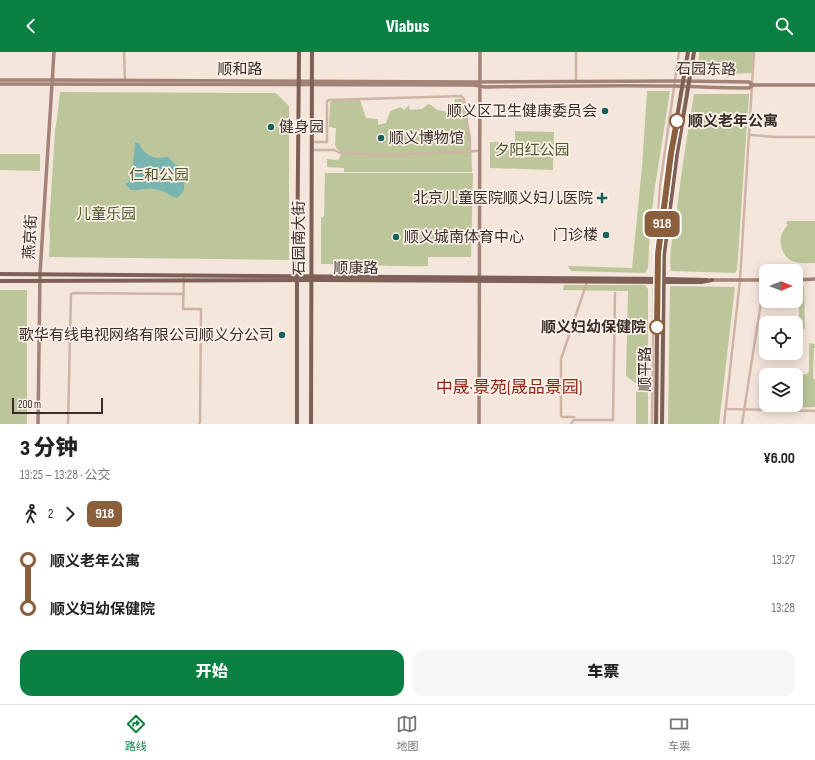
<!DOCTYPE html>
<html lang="zh">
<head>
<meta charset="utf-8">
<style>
  body { margin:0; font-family:"Sofia Sans Condensed","Noto Sans SC",sans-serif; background:#f6f6f6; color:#222; height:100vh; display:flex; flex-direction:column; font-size:15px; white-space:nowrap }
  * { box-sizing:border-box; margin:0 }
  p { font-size:13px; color:#767676 }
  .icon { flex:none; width:22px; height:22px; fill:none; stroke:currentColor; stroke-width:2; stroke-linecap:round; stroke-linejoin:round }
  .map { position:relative; height:372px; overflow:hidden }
  .drawer { display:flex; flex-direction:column; background:#fff; flex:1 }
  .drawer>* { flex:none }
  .badge { padding:0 8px; border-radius:6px; font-size:14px; line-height:26px }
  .needle { width:26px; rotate:90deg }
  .fabs { position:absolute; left:759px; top:212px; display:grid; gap:8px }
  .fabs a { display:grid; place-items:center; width:44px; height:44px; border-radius:8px; background:#fff; box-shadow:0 2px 10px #0003; font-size:20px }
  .scale { position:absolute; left:12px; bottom:10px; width:91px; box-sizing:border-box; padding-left:4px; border:2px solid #3a2c28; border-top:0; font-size:11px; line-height:14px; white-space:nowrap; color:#3a2c28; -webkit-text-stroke:3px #fcf1e9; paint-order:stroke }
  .map>.badge { position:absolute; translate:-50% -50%; box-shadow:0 0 0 2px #fff }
  .legs { display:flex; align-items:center; gap:6px; height:44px; padding:0 20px; font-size:13px }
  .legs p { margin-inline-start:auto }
  .summary { display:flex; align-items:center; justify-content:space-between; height:68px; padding:0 20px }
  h1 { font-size:22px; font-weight:800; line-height:30px }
  .cta { display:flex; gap:8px; margin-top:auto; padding:8px 20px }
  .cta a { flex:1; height:46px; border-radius:12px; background:#0b8043; color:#fff; font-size:16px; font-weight:800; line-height:46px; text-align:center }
  .cta a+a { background:#f6f6f6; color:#222 }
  ul { padding:0 20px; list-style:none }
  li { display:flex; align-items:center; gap:14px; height:48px; font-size:15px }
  li i { display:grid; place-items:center; width:6px; height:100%; margin:0 5px; background:currentColor }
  li i::after { content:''; width:10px; height:10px; margin:-5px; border:3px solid; border-radius:50%; background:#fff }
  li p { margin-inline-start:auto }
  li:first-child i { background:linear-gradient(#0000 50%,currentColor 0) }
  li:last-child i { background:linear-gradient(currentColor 50%,#0000 0) }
  header { display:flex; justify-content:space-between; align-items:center; height:52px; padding:0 20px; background:#0b8043; color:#fff; font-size:18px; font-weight:800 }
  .tab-bar { display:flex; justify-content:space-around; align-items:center; height:56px; border-top:1px solid #e0e0e0; background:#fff; font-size:11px; color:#767676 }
  .tab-bar a { display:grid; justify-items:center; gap:2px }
  .tab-bar .on { color:#0b8043 }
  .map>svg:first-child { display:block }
  .green { fill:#bcc69a }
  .water { fill:#78b5b1 }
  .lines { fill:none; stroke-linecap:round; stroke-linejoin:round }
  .street { stroke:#cfb4a6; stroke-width:2.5 }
  .secondary { stroke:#a38277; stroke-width:3.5 }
  .primary { stroke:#7e6057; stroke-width:4 }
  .line-1-casing { stroke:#fff; stroke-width:9 }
  .line-1 { stroke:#8b5e3c; stroke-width:6 }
  .poi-dot { fill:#18615d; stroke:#fcf1e9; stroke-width:1.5 }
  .stop-1-dot { fill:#fff; stroke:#8b5e3c; stroke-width:2 }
  .labels { text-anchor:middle; stroke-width:3.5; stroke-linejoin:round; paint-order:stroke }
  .street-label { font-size:15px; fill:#3a2c28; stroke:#fcf1e9 }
  .poi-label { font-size:15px; fill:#3a2c28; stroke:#fcf1e9; text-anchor:end }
  .stop-label { font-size:15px; font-weight:bold; fill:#3a2c28; stroke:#fcf1e9; text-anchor:start }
  .park-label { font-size:15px; fill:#4e5b29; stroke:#fcf1e9 }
  .quarter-label { font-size:17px; fill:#922718; stroke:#fcf1e9 }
</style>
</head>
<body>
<header><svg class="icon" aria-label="back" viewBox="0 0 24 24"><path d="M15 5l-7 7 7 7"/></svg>Viabus<svg class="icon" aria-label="search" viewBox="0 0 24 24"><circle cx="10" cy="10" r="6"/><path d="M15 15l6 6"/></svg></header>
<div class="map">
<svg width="815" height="372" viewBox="0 0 815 372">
  <rect width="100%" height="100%" fill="#f5e6dc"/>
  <g class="green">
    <path d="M699 0H753L752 21 706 23 698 15Z"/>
    <path d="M647 39H670L654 141 650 177 648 216 645 221 571 219 568 214 632 216 642 115Z"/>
    <path d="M60 40 276 41 289 54V208L49 205 50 184 49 174 55 79 57 66Z"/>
    <path d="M694 42H749L737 218 735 221 671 219C668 204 674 179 676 164 681 123 687 82 694 42Z"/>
    <path d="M455 47H462L471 84 472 120H344V116L327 115V107L338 108 341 103 340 99 337 97 335 93 336 76 329 75 330 50 332 49 360 48 366 66 378 67V73L386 71 390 59 401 55 404 58 409 53 410 58 422 57 428 52 431 53 437 58 444 59 451 62Z"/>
    <path d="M515 79 554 80 553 118 490 116V90L515 91Z"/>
    <path d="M0 102H40V119L0 118Z"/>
    <path d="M325 121H473L471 205H428V214C392 215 357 212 321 212V166L324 164Z"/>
    <path d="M787 169H815V211C808 211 799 212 792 209 781 203 777 188 784 178 784 177 788 173 788 173L786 172Z"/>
    <path d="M564 233H645L648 237V372H636V340L638 333 626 324 628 239 563 238Z"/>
    <path d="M670 234 735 235 719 372H668Z"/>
    <path d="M799 234H804L805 277 799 278Z"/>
    <rect x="0" y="238" width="27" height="134"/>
    <path d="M809 291 815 292V296H814L813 327H815V355L788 356V353H796V323L807 322 809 319Z"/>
  </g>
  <path class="water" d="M135 90 139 91C141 99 150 105 157 106 161 106 165 105 168 105L175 112 180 115 184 123V138L183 140 177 146C169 144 166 140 160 138 149 135 141 138 131 138L125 132 129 130 133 113Z"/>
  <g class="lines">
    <g class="street">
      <path d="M124 0 125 29"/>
      <path d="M576 29V0"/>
      <path d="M750 83 777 85H815"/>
      <path d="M312 90H327V49L329 48 461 44 464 47 470 93 469 100"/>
      <path d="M312 98H334L340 101 381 103H400L440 100H469L474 99H479"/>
      <path d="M184 223 183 257H201L200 370 199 372"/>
      <path d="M726 357 815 359"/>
      <path d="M574 365H563L561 364V307L587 230"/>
      <path d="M68 372 71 242 73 241 184 242"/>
      <path d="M571 372 574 368H613L615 241"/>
      <path d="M652 372 654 227 660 134 679 0"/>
      <path d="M724 372 740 228 754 0"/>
      <path d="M742 372 763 237"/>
    </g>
    <g class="secondary">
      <path d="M0 28H45L254 29 474 30 683 29 749 30 753 33"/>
      <path d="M0 32 474 33 485 35C547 34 610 33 672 34 698 35 723 36 749 36L753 33H815"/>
      <path d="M712 228H766"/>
      <path d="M796 228 815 227"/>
      <path d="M38 372 40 222 54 0"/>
      <path d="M479 372 480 0"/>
    </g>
    <g class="primary">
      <path d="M0 222 667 227 707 228"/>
      <path d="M0 229 319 228 667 230H701L712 228"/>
      <path d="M297 372V224L299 0"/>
      <path d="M311 372 312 0"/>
      <path d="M656 372 658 202 671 101 688 0"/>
      <path d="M662 372 664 203 677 102 694 0"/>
    </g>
  </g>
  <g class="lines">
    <g class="line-1-casing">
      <path id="line-1" d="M657 275 658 202 671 101 677 69"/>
    </g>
    <use href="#line-1" class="line-1"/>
  </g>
  <g class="poi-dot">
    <circle cx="605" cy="59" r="4"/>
    <circle cx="271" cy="75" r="4"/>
    <circle cx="381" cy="86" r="4"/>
    <path d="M600 140h4v4h4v4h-4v4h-4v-4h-4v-4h4z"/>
    <circle cx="606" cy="183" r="4"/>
    <circle cx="396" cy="185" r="4"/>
    <circle cx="282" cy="283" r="4"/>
  </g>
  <g class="stop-1-dot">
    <circle cx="677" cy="69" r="7"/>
    <circle cx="657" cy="275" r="7"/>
  </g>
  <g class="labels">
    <g class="street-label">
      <text x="240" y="22">顺和路</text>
      <text transform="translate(706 17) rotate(1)" y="5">石园东路</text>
      <text transform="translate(30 185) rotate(-87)" y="5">燕京街</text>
      <text transform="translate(299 186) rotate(-90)" y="5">石园南大街</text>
      <text x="356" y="221">顺康路</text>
      <text transform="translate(645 317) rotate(-90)" y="5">顺平路</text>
    </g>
    <g class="poi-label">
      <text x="597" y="64">顺义区卫生健康委员会</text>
      <text x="279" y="80" text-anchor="start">健身园</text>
      <text x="389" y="91" text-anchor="start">顺义博物馆</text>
      <text x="593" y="151">北京儿童医院顺义妇儿医院</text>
      <text x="598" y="188">门诊楼</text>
      <text x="404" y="190" text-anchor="start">顺义城南体育中心</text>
      <text x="274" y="288">歌华有线电视网络有限公司顺义分公司</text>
    </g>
    <g class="stop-label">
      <text x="688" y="74">顺义老年公寓</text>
      <text x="646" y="280" text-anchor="end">顺义妇幼保健院</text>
    </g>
    <g class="park-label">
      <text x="532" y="103">夕阳红公园</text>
      <text x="159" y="128">仁和公园</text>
      <text x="106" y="167">儿童乐园</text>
    </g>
    <g class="quarter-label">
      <text x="509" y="341">中晟·景苑(晟品景园)</text>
    </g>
  </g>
</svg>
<div class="fabs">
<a><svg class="needle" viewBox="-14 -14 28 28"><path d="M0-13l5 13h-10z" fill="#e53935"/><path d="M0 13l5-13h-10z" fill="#767676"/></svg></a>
<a><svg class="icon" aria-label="locate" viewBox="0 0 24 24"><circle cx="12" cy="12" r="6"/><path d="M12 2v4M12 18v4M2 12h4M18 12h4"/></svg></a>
<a><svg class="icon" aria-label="layers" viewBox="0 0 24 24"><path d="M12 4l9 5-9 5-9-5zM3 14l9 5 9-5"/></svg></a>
</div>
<div class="scale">200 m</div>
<b class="badge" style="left:662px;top:172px;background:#8b5e3c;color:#fff">918</b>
</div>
<section class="drawer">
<div class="summary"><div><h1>3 分钟</h1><p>13:25 – 13:28 · 公交</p></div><b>¥6.00</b></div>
<div class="legs"><svg class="icon" aria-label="walk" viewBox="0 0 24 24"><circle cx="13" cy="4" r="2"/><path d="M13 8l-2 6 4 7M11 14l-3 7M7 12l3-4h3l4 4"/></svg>2<svg class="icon" aria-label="forward" viewBox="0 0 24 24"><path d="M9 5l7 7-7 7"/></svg><b class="badge" style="background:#8b5e3c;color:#fff">918</b></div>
<ul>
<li><i style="color:#8b5e3c"></i><b>顺义老年公寓</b><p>13:27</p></li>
<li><i style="color:#8b5e3c"></i><b>顺义妇幼保健院</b><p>13:28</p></li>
</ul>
<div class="cta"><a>开始</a><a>车票</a></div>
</section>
<nav class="tab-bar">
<a class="on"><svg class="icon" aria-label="directions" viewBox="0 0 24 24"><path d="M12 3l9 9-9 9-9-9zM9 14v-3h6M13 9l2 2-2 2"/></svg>路线</a>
<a><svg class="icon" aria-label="map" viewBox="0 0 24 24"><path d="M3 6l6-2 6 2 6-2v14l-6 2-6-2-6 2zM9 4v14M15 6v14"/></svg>地图</a>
<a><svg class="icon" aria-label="tickets" viewBox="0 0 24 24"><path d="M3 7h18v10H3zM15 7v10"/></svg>车票</a>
</nav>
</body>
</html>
